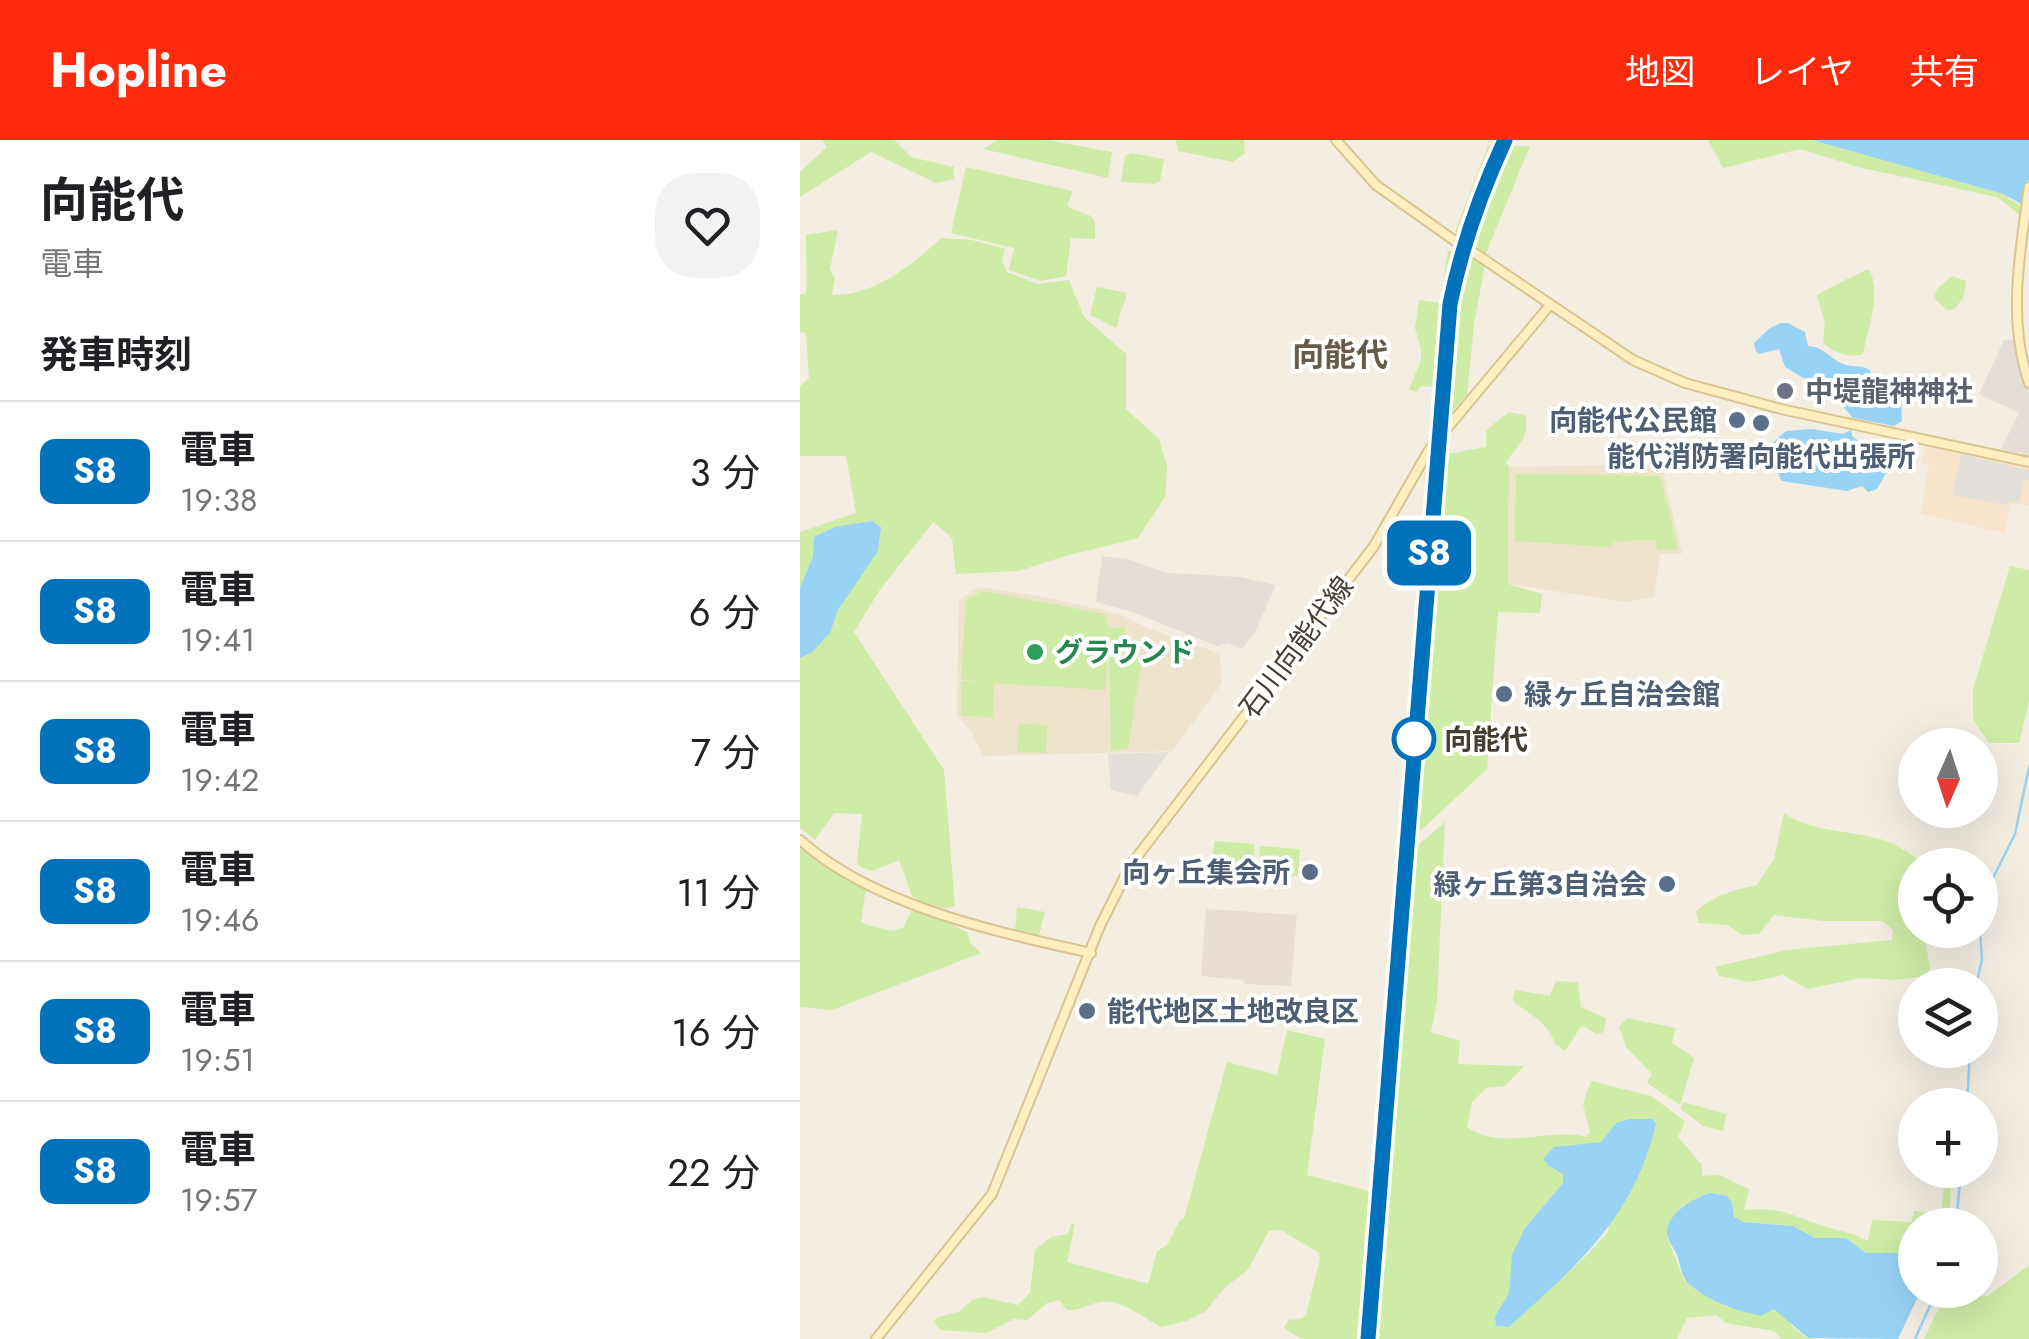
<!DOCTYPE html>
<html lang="ja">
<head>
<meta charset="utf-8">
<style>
  body { margin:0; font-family:Jost,"Noto Sans JP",sans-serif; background:#f2f2f2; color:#202124; height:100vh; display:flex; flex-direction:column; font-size:38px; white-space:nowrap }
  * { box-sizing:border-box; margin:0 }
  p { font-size:32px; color:#757577 }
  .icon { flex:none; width:55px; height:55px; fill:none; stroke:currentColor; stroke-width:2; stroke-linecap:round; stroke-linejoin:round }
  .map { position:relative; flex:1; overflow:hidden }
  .side { display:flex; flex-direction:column; background:#fff; width:800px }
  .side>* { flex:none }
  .badge { padding:0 20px; border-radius:15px; font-size:35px; line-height:65px }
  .needle { width:65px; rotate:183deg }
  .controls { position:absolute; left:1098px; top:588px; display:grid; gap:20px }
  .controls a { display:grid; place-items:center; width:100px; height:100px; border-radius:50%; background:#fff; box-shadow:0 10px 40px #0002; font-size:50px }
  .map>.badge { position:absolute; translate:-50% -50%; box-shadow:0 0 0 5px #fff }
  h2 { padding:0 40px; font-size:38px; line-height:90px }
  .round { display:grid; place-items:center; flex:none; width:105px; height:105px; border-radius:40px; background:#f2f2f2 }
  .head { display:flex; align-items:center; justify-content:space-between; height:170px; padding:0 40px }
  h1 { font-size:48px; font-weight:700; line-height:75px }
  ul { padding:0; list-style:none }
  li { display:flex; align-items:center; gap:30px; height:140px; padding:0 40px; border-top:2px solid #e0e0e0 }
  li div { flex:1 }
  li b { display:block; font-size:38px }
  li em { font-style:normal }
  li .badge { min-width:110px; font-weight:700; text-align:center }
  header { display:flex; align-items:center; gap:60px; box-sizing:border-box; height:140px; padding:0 50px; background:#ff2a0d; color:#fff }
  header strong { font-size:48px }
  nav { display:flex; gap:55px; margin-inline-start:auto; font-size:35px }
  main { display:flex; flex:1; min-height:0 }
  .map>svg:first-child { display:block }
  .residential { fill:#e8dfd0 }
  .commercial { fill:#f8e3cb }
  .industrial { fill:#e5ded8 }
  .education { fill:#eee3cb }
  .green { fill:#cfeca7; fill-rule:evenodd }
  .parking { fill:#e3e0dc }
  .water { fill:#98d3f6 }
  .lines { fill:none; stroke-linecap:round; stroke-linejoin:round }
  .stream { stroke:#98d3f6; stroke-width:2.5 }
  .secondary-casing { stroke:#dac48f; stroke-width:12 }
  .secondary { stroke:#ffeec0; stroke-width:8 }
  .rail-casing { stroke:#949494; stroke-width:6 }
  .rail { stroke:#fff; stroke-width:2.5; stroke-dasharray:8; stroke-linecap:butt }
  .secondary-bridge-casing { stroke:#dac48f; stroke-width:12; stroke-linecap:butt }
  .secondary-bridge { stroke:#ffeec0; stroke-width:8 }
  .line-casing { stroke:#fff; stroke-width:22 }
  .line { stroke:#0072bc; stroke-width:15 }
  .worship-dot { fill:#6b7280; stroke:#fff; stroke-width:4 }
  .service-dot { fill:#5c6f8a; stroke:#fff; stroke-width:4 }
  .leisure-dot { fill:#2e9e5b; stroke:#fff; stroke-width:4 }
  .stop-dot { fill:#fff; stroke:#0072bc; stroke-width:5 }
  .labels { text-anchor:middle; stroke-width:8; stroke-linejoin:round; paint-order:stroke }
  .worship-label { font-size:28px; font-weight:bold; fill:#5b616d; stroke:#fff; text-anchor:start }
  .service-label { font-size:28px; font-weight:bold; fill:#4e5e75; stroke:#fff; text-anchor:end }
  .street-label { font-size:28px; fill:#453d32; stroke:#fff }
  .leisure-label { font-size:28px; font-weight:bold; fill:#27864d; stroke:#fff; text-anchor:start }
  .stop-label { font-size:28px; font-weight:bold; fill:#453d32; stroke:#fff; text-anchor:start }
  .quarter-label { font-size:32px; font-weight:bold; fill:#695b49; stroke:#fff }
</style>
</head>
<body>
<header>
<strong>Hopline</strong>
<nav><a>地図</a><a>レイヤ</a><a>共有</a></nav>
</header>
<main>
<section class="side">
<div class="head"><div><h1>向能代</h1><p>電車</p></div><a class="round"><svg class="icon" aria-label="heart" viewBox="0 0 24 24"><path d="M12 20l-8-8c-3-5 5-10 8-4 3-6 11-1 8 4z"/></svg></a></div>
<h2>発車時刻</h2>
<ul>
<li><span class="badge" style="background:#0072bc;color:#fff">S8</span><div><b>電車</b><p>19:38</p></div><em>3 分</em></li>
<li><span class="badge" style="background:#0072bc;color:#fff">S8</span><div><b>電車</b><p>19:41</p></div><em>6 分</em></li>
<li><span class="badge" style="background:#0072bc;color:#fff">S8</span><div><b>電車</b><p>19:42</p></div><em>7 分</em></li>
<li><span class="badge" style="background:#0072bc;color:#fff">S8</span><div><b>電車</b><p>19:46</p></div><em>11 分</em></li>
<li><span class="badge" style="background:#0072bc;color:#fff">S8</span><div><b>電車</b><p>19:51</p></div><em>16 分</em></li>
<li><span class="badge" style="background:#0072bc;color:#fff">S8</span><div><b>電車</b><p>19:57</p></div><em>22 分</em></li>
</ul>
</section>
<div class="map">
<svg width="1229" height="1199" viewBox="0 0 1229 1199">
  <rect width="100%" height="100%" fill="#f3ede2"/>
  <path class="residential" d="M406 769 497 775 491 846 446 844 443 840 401 836Z"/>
  <path class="commercial" d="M1126 305 1229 327V365L1210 364 1205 393 1121 374 1129 325 1121 322Z"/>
  <g class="industrial">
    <path d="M1216 199 1229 253V315L1201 309 1219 273 1179 254 1204 200Z"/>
    <path d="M302 416 327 419 367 433 440 437 476 445 455 492 442 509 428 503 417 506 333 472 296 462Z"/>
  </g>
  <g class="education">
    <path d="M861 324 882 414H860L854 457 827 462 708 444 709 327Z"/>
    <path d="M179 447 240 456 320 474 349 489 415 512 420 517 422 543 372 611 183 616 172 593 157 575 159 460Z"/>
  </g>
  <g class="green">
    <path d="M22 0H94L111 17 154 27V39L136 43 71 12 0 57V32L27 7Z"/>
    <path d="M198 0H247L312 12 308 38 183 9Z"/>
    <path d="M376 0H444L445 13 433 22 378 11Z"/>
    <path d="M908 0H1012L1203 54 1222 67 1221 76 1197 57 1062 28 1000 9 923 28Z"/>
    <path d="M688 6 697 8 661 95 655 92Z"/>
    <path d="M707 6H730L686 113 666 101Z"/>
    <path d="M331 13 364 19 360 41 354 44 321 42 325 16Z"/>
    <path d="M166 27 273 51 267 66C288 79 297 67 295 99L271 98 266 136 241 141 209 130 214 108 151 93Z"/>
    <path d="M38 90 30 129 35 139 32 155C74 156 112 125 141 98L172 100 205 109 202 120 207 132 238 144 269 140 284 177 326 214V269L359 299 367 326 365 357 338 398 265 416 219 431 156 434 152 398 133 382 79 451 54 492 144 630 155 766C141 771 123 766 112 756L99 720 72 731 57 725 62 674 34 673 15 700 0 688V518C24 506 28 488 40 467 51 448 65 430 78 411L13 416 0 448V392L56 373 46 316H0V246L9 238 6 193 0 192V155L6 153C8 134 5 115 6 95Z"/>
    <path d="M648 111H657L650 145 637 268 633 247 621 246 616 252 609 249 621 221V209L615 188 619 160 640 163Z"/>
    <path d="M663 114 685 125 674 184 667 255 642 284 651 188Z"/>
    <path d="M1069 129C1082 153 1068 188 1063 214 1049 219 1033 212 1023 203L1025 183 1017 155C1032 146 1051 137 1069 129Z"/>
    <path d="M1152 136 1166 141 1164 156 1155 169 1147 170 1134 158 1137 149Z"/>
    <path d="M297 147 327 153 316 188 290 175Z"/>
    <path d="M709 272 725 275C731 295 717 307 706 322L709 327 708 444 742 454 740 473 698 472 687 629 617 694H611L642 315 686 307V290Z"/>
    <path d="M716 334 860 336 878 409 857 410 856 400 816 401 809 407 715 401Z"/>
    <path d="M1210 426 1229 430V561L1219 603H1189L1173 579V549Z"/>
    <path d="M182 451 305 474 309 488 325 487 324 516 342 518 328 608 311 611 309 488 306 550 194 543 193 577 161 576V542L176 541 161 539 166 460Z"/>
    <path d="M219 584 247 585 246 613 217 612Z"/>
    <path d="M984 673C1014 693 1050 690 1083 700 1102 706 1114 719 1132 725H1115V790H1150L1124 795 1130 828 1128 836 1094 840 1061 838 1007 849 983 835 950 842 919 836 915 827 986 810 1092 800 1093 790 1082 781H1023L974 775 959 794 943 795 927 785 898 783 896 771C915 755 933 750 957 745L974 719Z"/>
    <path d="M645 682 637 862 631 892 660 901 658 924 724 926 705 946 686 948 672 962 667 987C701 1012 750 987 786 997L790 992 783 964 791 941 851 956 885 981 878 997 902 1025V1036L919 1035 949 1049 944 1070C976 1067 985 1072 1014 1083 1033 1090 1050 1091 1068 1101L1072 1080 1111 1082 1114 1071 1141 1074 1145 1031H1152L1150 1065 1145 1085H1115V1100L1111 1107 1104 1113 1089 1115 1066 1113 1046 1098H1015L993 1086 944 1082 934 1077 932 1063 927 1056 910 1053 900 1056 883 1066 868 1084 867 1097 884 1140 926 1167 974 1169 982 1172 993 1187 1007 1198 1017 1199H981L974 1191 926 1183 916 1175 887 1178 877 1199H574L610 712ZM816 983 808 1092 784 1118 709 1186 695 1176 709 1153 725 1088 763 1043V1034L749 1026 786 1005 801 1002Z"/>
    <path d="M414 701 455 704 452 732 412 729Z"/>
    <path d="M460 706 500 709 498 736 458 733Z"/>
    <path d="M0 708 28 729 66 748 61 781 64 784 91 791 103 788 112 769 116 768 167 792 171 804 181 813 32 870 0 867Z"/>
    <path d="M217 767 245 772 239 796 215 790Z"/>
    <path d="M756 841 778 842 781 867 806 878 804 892 797 894 782 885 765 911 755 904C749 884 731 874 713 862L715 850 750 856Z"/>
    <path d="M827 878 876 888 872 903 894 918 880 965 847 943 852 934 826 907 819 887Z"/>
    <path d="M487 890 525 899 507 1035 574 1052 563 1199H502L484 1188 488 1180 500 1179 506 1175 520 1119 519 1113 481 1090 469 1091 447 1131 425 1147 406 1171 386 1181 361 1187C342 1177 321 1158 299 1162 286 1165 280 1171 267 1170L259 1160 247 1163 227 1180 214 1179 186 1193 140 1190 134 1181 138 1177 159 1172 172 1160 182 1157 218 1165 230 1153 235 1110 251 1097 268 1094 271 1083 275 1084 267 1122 348 1144 357 1111 367 1105 380 1080 384 1078 427 922 477 935Z"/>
    <path d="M883 962 926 974 923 991 903 986 881 969Z"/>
    <path d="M1229 1125V1199H1124L1145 1156H1188Z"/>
  </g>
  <g class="parking">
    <path d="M1161 314 1229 330V340H1223L1219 362H1208L1206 365 1152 355Z"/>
    <path d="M369 612 337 656 311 650 308 614Z"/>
  </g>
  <g class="water">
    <path d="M1012 0H1229V68L1203 54Z"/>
    <path d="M981 183H988L1005 192 1008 206C1021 206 1027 215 1039 222 1051 229 1060 223 1071 231V240L1084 248H1094L1101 255 1102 281 1094 286 1053 278 1035 257 985 227 979 209 959 214 956 211 954 203 970 188Z"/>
    <path d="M1012 289 1043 294 1051 290 1052 296 1071 311 1087 317 1088 330 1077 349 1068 352 1062 346 1047 351 982 341 965 309 986 291Z"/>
    <path d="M72 381 81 387 78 411 38 470 30 493 12 512 0 518V448L13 416 14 397 35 387Z"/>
    <path d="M829 979H853L856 984C833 1079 778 1124 709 1187L696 1186 695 1176 709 1153 712 1115 725 1088 763 1043V1034L749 1026 743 1019 754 1007 801 1002 816 983Z"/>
    <path d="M910 1053 927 1056 932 1063 934 1077 944 1082 993 1086 1015 1098H1046L1066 1113H1104L1115 1100V1150H1121L1098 1199 1008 1198 974 1169 961 1176C934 1170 910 1162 889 1144 881 1137 881 1126 877 1115 874 1108 868 1101 867 1094 865 1075 894 1057 910 1053Z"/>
  </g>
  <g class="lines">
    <g class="stream">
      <path d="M1180 764 1215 694 1229 627"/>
      <path d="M1176 845 1182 820 1180 790"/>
      <path d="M1167 965 1170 910"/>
      <path d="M1156 1085 1161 1030"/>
      <path d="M1115 1199 1137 1150"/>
    </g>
    <g class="secondary-casing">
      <g id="secondary">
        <path d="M536 0 576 45 655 101"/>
        <path d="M1229 47C1220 112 1207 179 1229 243"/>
        <path d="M679 116 833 220 885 243 981 269 1229 322"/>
        <path d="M0 700C73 766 197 792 291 813"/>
        <path d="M76 1199 192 1054 300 786 330 726 574 406 629 310 750 165"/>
      </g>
    </g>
    <use href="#secondary" class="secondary"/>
    <g class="rail-casing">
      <path id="rail" d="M568 1199 650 164C662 105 680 54 706 0"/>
    </g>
    <use href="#rail" class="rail"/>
    <g class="secondary-bridge-casing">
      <path id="secondary-bridge" d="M655 101 679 116"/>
    </g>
    <use href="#secondary-bridge" class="secondary-bridge"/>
  </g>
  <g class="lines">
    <g class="line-casing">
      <path id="line" d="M568 1199 650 164C662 105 680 54 705 0"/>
    </g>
    <use href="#line" class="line"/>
  </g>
  <circle class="worship-dot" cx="985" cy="251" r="10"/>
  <g class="service-dot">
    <circle cx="937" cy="280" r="10"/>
    <circle cx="961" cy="283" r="10"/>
    <circle cx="704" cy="554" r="10"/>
    <circle cx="510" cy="732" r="10"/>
    <circle cx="867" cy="744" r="10"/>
    <circle cx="287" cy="871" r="10"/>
  </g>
  <circle class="leisure-dot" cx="235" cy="512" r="10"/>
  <circle class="stop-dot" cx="614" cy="599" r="20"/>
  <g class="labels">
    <g class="worship-label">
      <text x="1005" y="261">中堤龍神神社</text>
    </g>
    <g class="service-label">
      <text x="917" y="290">向能代公民館</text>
      <text x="961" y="326" text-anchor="middle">能代消防署向能代出張所</text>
      <text x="724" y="564" text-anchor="start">緑ヶ丘自治会館</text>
      <text x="490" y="742">向ヶ丘集会所</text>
      <text x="847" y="754">緑ヶ丘第3自治会</text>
      <text x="307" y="881" text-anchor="start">能代地区土地改良区</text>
    </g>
    <g class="street-label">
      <text transform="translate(496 507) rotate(-53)" y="10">石川向能代線</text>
    </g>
    <g class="leisure-label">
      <text x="255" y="522">グラウンド</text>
    </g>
    <g class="stop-label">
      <text x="644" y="609">向能代</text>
    </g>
    <g class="quarter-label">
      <text x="540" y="226">向能代</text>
    </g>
  </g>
</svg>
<div class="controls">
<a><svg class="needle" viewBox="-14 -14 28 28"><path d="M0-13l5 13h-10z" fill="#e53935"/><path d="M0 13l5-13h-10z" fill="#757577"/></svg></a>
<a><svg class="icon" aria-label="locate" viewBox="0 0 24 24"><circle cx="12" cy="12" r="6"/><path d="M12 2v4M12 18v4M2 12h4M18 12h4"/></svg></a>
<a><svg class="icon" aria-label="layers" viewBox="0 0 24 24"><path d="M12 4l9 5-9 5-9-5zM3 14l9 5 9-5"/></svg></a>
<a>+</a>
<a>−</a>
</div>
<b class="badge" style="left:629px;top:413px;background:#0072bc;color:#fff">S8</b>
</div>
</main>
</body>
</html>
